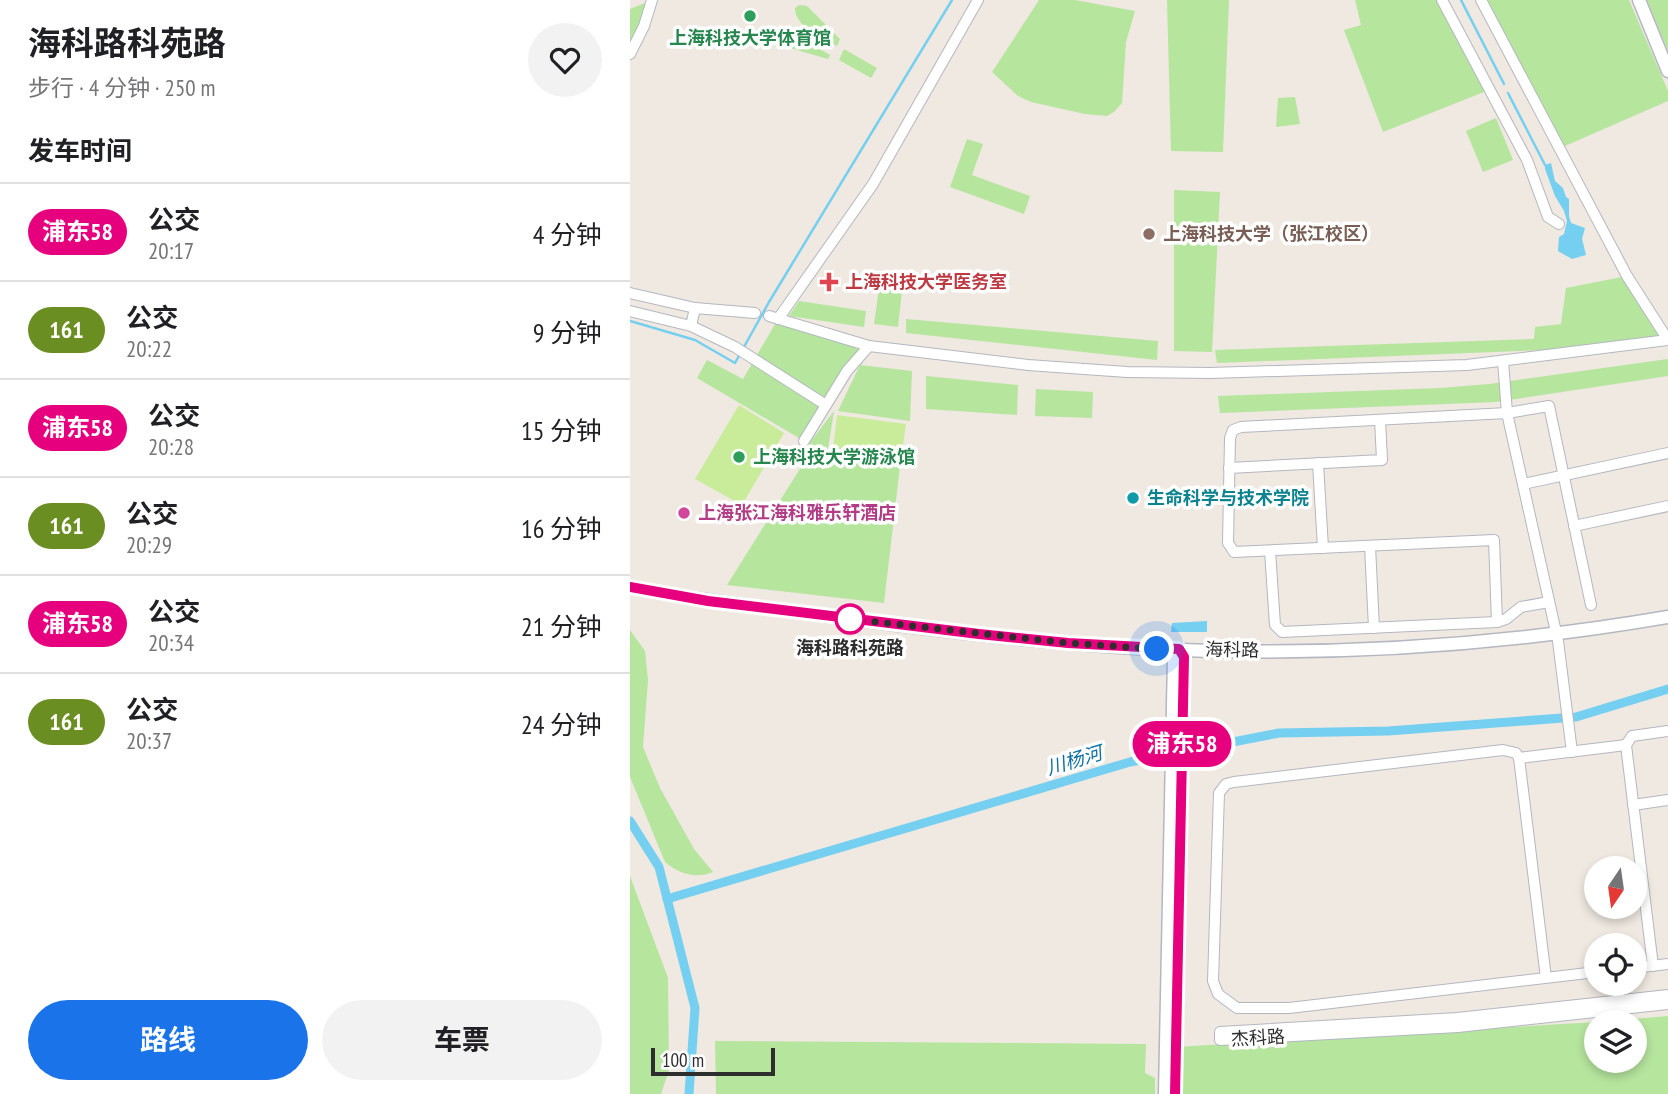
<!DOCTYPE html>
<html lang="zh">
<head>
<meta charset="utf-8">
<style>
  body { margin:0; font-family:"PT Sans Narrow","Noto Sans SC",sans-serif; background:#f2f2f2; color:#202124; height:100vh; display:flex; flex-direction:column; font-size:26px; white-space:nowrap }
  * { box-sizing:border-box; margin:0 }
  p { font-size:23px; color:#757577 }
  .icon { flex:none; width:38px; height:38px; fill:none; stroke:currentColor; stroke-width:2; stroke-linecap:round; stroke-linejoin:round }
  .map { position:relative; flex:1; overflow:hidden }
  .side { display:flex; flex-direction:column; background:#fff; width:630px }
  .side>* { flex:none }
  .badge { padding:0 14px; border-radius:23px; font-size:24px; line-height:46px }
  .needle { width:46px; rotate:193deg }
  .tools { position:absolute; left:954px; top:856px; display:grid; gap:14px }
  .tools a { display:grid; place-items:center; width:63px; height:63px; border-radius:50%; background:#fff; box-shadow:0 4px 10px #0003; font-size:35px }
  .scale { position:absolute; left:21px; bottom:18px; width:124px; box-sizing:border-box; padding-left:7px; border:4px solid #2e2e2e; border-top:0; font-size:19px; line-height:24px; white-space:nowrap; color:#2e2e2e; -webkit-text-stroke:5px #fff; paint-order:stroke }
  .you { position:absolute; width:35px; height:35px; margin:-18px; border:5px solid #fff; border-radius:50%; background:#1a73e8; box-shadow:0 0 0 10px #1a73e833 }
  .map>.badge { position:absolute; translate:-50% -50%; box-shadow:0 0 0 4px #fff }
  h2 { padding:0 28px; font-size:26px; line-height:63px }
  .round { display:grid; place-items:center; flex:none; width:74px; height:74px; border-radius:37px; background:#f2f2f2 }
  .head { display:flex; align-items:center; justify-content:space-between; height:119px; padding:0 28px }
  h1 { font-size:33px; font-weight:700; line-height:52px }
  .button { display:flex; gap:14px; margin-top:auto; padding:14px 28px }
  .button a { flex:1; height:80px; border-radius:42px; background:#1a73e8; color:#fff; font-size:28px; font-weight:700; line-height:80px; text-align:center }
  .button a+a { background:#f2f2f2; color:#202124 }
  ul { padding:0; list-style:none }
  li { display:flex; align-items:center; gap:21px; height:98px; padding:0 28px; border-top:2px solid #e0e0e0 }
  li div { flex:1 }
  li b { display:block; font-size:26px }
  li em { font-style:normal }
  li .badge { min-width:77px; font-weight:700; text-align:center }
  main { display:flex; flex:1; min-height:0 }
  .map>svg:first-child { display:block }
  .green { fill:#b6e59e }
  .pitch { fill:#c9ec9a }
  .water { fill:#75cff0 }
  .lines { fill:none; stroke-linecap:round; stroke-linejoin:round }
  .stream { stroke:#75cff0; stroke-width:2.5 }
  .canal { stroke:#75cff0; stroke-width:9 }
  .minor-casing { stroke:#b4b7c1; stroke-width:12 }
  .tertiary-casing { stroke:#b4b7c1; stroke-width:15 }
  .minor { stroke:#fff; stroke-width:10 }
  .tertiary { stroke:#fff; stroke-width:12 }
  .line-casing { stroke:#fff; stroke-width:16 }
  .line { stroke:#e6007e; stroke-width:10 }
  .walk { stroke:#2e2e2e; stroke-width:7; stroke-dasharray:0 12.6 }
  .leisure-dot { fill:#2e9e5b; stroke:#fff; stroke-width:2.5 }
  .education-dot { fill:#8d6e63; stroke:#fff; stroke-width:2.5 }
  .health-dot { fill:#e0444e; stroke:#fff; stroke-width:2.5 }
  .culture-dot { fill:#0f9aa8; stroke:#fff; stroke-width:2.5 }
  .hotel-dot { fill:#d1479c; stroke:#fff; stroke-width:2.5 }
  .stop-dot { fill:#fff; stroke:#e6007e; stroke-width:3.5 }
  .labels { text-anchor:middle; stroke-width:7; stroke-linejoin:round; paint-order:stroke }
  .leisure-label { font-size:18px; font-weight:bold; fill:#27864d; stroke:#fff }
  .education-label { font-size:18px; font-weight:bold; fill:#785e54; stroke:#fff; text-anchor:start }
  .health-label { font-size:18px; font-weight:bold; fill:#be3a42; stroke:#fff; text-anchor:start }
  .culture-label { font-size:18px; font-weight:bold; fill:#0d838f; stroke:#fff; text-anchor:start }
  .hotel-label { font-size:18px; font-weight:bold; fill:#b23c85; stroke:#fff; text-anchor:start }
  .stop-label { font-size:18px; font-weight:bold; fill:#2e2e2e; stroke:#fff }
  .street-label { font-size:18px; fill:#2e2e2e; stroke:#fff }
  .water-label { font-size:19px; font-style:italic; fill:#0d6fa3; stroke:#fff }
</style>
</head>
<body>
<main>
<section class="side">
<div class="head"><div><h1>海科路科苑路</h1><p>步行 · 4 分钟 · 250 m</p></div><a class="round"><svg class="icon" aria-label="heart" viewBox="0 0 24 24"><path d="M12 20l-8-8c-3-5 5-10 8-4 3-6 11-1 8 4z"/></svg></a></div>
<h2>发车时间</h2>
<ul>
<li><span class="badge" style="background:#e6007e;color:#fff">浦东58</span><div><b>公交</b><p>20:17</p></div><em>4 分钟</em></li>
<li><span class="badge" style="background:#6b8e23;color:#fff">161</span><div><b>公交</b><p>20:22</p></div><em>9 分钟</em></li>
<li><span class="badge" style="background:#e6007e;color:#fff">浦东58</span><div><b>公交</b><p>20:28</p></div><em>15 分钟</em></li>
<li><span class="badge" style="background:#6b8e23;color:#fff">161</span><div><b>公交</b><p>20:29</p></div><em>16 分钟</em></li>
<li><span class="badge" style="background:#e6007e;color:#fff">浦东58</span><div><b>公交</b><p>20:34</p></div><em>21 分钟</em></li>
<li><span class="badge" style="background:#6b8e23;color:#fff">161</span><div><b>公交</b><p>20:37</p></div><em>24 分钟</em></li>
</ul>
<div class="button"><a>路线</a><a>车票</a></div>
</section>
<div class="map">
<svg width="1038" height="1094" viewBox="0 0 1038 1094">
  <rect width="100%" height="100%" fill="#efe9e1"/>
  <g class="green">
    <path d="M409 0H445L505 11 496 42 492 103 484 112 477 116 455 114 401 102 388 96 362 72Z"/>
    <path d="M537 0H599L593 152 541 151Z"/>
    <path d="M725 0H812L859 90 753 132 714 30 731 25Z"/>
    <path d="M851 0H999L1038 91V101L928 149Z"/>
    <path d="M1017 0H1038V51Z"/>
    <path d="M20 1 0 53V9Z"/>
    <path d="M169 5 177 6 210 39 207 46C192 37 165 27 165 8Z"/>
    <path d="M151 32 163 33 200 55 198 59 153 46 148 38Z"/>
    <path d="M214 49 247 68 241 78 209 60Z"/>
    <path d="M665 97 670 124 646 127 648 98Z"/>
    <path d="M866 118 883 160 853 172 836 131Z"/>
    <path d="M337 139 353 144 342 175 400 196 394 214 320 187Z"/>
    <path d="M544 190 590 192 582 352 544 351Z"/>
    <path d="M274 273 268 327 244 324 251 275Z"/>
    <path d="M997 276 1030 337 916 350 587 363 585 350 904 339 905 327 931 324 936 288Z"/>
    <path d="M169 301 236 311 234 327 159 316Z"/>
    <path d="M148 319 239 346 174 441 67 378 77 360 113 379Z"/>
    <path d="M276 319 528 341 527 360 276 333Z"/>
    <path d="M1038 359V376L866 402 590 413 588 396 810 388 859 384Z"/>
    <path d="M230 365 282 371 280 421 208 411Z"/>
    <path d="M296 376 388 385 387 415 296 409Z"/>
    <path d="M406 389 463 392 462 418 405 416Z"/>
    <path d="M204 411 197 455 172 453Z"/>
    <path d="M178 456 270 466 254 603 97 585Z"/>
    <path d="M0 630 15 651 18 680 13 747 30 788 64 849 83 872C66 879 49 874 35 862L0 777Z"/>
    <path d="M0 876 38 978 39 1070 31 1094H0Z"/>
    <path d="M1038 1016V1094H545L546 1047 966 1022V1060H1004V1022H967Z"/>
    <path d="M85 1041 516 1044 515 1073 525 1078V1094H86Z"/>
  </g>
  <g class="pitch">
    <path d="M109 405 154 433 112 505 65 479Z"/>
    <path d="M207 415 276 424 270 466 202 458Z"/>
  </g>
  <g class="water">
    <path d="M921 163 925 181 933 188 936 197 939 199V216L941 223 955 228 952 239 956 255 942 259 928 251 929 237 934 234 937 221 934 211 925 196 915 169V165Z"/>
    <path d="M577 621V632H541L542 623Z"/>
  </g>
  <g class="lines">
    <g class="stream">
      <path d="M831 0 874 84"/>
      <path d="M878 93 915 165"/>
      <path d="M0 321 65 340 105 363 139 302 322 0"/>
    </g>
    <g class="canal">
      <path d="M0 821 29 867 65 1008 59 1094"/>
      <path d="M37 899 500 762 649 733 758 731 946 717 1038 689"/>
    </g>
    <g class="minor-casing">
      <g id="minor">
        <path d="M812 0 897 160 918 217 929 224"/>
        <path d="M851 0 997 276 1038 340"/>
        <path d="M0 54 14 26 22 0"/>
        <path d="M0 293 65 308"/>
        <path d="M0 311 61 326 65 308 125 313"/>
        <path d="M139 316 239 346 398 365 497 372 580 373 837 365 1038 340"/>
        <path d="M148 319 243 184 348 0"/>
        <path d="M61 326 105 347 196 405"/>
        <path d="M873 361 877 413 928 641 942 752"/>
        <path d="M174 441 217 371 239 346"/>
        <path d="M688 463 693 548"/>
        <path d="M599 468 752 460 750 420"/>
        <path d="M893 484 1038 453"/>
        <path d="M944 526 1038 506"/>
        <path d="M740 546 744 628"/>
        <path d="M640 551 645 625 652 632 867 622 876 619 891 607 919 602"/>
        <path d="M867 622 864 540 604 552 598 543 600 438 603 430 611 427 877 413 919 406 961 605"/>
        <path d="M889 758 996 745"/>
        <path d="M1003 805 1038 800"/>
        <path d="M1023 966 996 745 1002 736 1038 731"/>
        <path d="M1004 968 1038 964"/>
        <path d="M916 978 889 758 886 753 873 750 604 782 596 784 589 793 583 981 588 994 607 1008H659L966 972"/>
        <path d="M1038 995 827 1018 590 1032V1040L828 1027 1038 1004"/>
      </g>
    </g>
    <g class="tertiary-casing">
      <g id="tertiary">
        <path d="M1009 0 1038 71"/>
        <path d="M0 587C71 601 143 609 215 618 318 632 422 644 526 649 697 657 869 646 1038 617"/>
        <path d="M535 1094 544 657 549 649"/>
        <path d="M545 1094 554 657 549 649"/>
      </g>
    </g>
    <use href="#minor" class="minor"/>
    <use href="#tertiary" class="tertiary"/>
  </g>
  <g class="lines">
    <g class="line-casing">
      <path id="line" d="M0 587 78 601 349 634 438 643 549 649 554 657 545 1094"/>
    </g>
    <use href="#line" class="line"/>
    <path class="walk" d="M220 619 438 643 527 649"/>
  </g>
  <g class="leisure-dot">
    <circle cx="120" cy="16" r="7"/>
    <circle cx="109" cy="457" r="7"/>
  </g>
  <circle class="education-dot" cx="519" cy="234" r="7"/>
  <path class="health-dot" d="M195.5 271.5h7v7h7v7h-7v7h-7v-7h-7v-7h7z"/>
  <circle class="culture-dot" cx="503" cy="498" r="7"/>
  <circle class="hotel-dot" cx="54" cy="513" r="7"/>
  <circle class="stop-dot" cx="220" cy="619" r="14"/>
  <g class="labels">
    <g class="leisure-label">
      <text x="120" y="44">上海科技大学体育馆</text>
      <text x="123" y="463" text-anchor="start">上海科技大学游泳馆</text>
    </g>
    <g class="education-label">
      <text x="533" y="240">上海科技大学（张江校区）</text>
    </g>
    <g class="health-label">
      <text x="215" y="288">上海科技大学医务室</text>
    </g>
    <g class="culture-label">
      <text x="517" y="504">生命科学与技术学院</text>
    </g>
    <g class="hotel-label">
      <text x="68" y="519">上海张江海科雅乐轩酒店</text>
    </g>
    <g class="stop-label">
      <text x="220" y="654">海科路科苑路</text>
    </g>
    <g class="street-label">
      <text transform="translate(602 650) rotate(1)" y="6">海科路</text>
      <text transform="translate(628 1038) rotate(-3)" y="6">杰科路</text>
    </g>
    <g class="water-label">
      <text transform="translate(444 760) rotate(-17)" y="7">川杨河</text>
    </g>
  </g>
</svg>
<div class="tools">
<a><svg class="needle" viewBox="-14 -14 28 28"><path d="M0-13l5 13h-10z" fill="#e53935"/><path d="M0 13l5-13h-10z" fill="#757577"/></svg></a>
<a><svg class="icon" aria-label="locate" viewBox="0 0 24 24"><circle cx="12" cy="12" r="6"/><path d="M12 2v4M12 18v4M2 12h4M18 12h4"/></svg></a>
<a><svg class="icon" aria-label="layers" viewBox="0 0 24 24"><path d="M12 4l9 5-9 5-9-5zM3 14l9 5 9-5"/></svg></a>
</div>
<div class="scale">100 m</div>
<div class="you" style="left:527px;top:649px"></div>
<b class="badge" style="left:552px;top:744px;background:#e6007e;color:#fff">浦东58</b>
</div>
</main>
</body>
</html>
